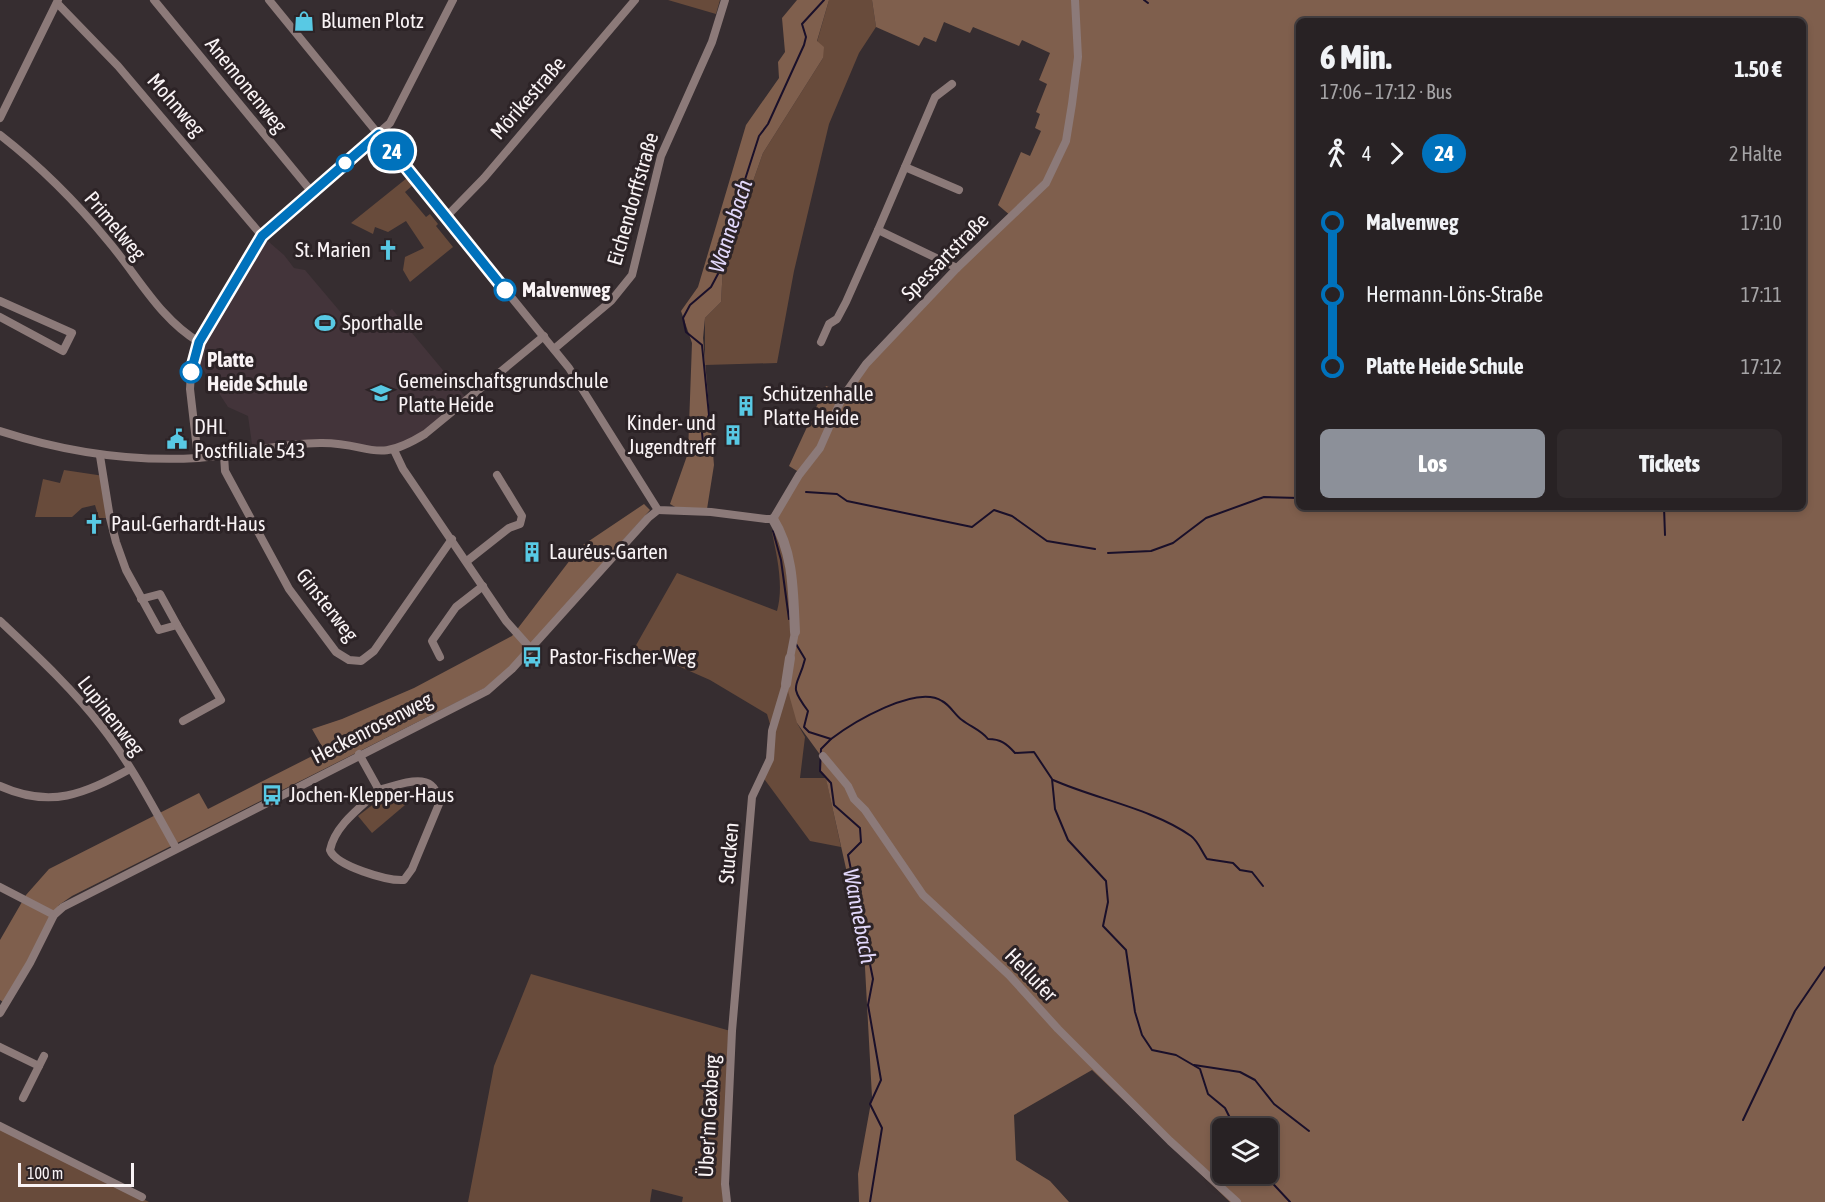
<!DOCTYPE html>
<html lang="de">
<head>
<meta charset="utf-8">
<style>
  body { margin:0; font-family:"Asap Condensed",sans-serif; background:#302a2c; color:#f1f3f6; height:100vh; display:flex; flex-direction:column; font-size:22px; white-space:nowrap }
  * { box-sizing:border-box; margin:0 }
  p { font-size:20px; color:#a5a4a6 }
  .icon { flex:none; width:33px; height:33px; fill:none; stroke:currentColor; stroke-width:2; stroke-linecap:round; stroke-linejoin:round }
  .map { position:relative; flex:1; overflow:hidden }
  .details { position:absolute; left:1296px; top:18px; width:510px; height:492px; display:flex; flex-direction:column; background:#282224; border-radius:9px; box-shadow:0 3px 9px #0003,0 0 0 2px #443f41 }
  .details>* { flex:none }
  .badge { padding:0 12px; border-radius:20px; font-size:21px; line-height:39px }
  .buttons { position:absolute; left:1212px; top:1118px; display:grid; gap:12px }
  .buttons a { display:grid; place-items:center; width:66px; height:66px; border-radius:9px; background:#282224; box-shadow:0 3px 9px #0003,0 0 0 2px #443f41; font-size:30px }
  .scale { position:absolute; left:18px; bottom:15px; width:116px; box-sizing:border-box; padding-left:6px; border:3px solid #f9f3f5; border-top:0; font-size:16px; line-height:21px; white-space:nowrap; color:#f9f3f5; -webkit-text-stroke:4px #2c2326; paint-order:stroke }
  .map>.badge { position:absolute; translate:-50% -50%; box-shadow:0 0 0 3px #fff }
  .legs { display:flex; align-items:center; gap:9px; height:66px; padding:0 24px; font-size:20px }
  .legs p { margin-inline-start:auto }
  .headline { display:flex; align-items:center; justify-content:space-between; height:102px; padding:0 24px }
  h1 { font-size:33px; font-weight:800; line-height:45px }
  .primary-button { display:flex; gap:12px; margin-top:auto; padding:12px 24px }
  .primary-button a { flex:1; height:69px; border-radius:9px; background:#8c9099; color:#fff; font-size:24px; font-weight:800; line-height:69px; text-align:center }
  .primary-button a+a { background:#302a2c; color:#f1f3f6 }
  ul { padding:0 24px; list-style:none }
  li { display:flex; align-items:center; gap:21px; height:72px; font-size:22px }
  li i { display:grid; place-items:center; width:9px; height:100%; margin:0 8px; background:currentColor }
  li i::after { content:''; width:15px; height:15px; margin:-8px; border:4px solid; border-radius:50%; background:#282224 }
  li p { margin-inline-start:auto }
  li:first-child i { background:linear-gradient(#0000 50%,currentColor 0) }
  li:last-child i { background:linear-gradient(currentColor 50%,#0000 0) }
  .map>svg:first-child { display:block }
  .built { fill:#43343a }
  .green { fill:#684b3b }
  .forest { fill:#7f5f4d; fill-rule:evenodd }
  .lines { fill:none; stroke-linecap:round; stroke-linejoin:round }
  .stream { stroke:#1a102a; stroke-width:2 }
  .minor { stroke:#8c7a79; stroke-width:8 }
  .tertiary { stroke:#8c7a79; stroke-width:10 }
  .line-1-casing { stroke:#fff; stroke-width:14 }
  .line-1 { stroke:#0072bc; stroke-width:9 }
  .stop-1-dot { fill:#fff; stroke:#0072bc; stroke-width:3 }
  .labels { text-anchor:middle; stroke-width:6; stroke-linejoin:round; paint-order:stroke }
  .poi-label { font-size:21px; fill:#f9f3f5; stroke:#2c2326; text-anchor:start }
  .street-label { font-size:21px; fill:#f9f3f5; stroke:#2c2326 }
  .stop-label { font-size:21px; font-weight:bold; fill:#f9f3f5; stroke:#2c2326; text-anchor:start }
  .water-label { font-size:22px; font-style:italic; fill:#e2d8fb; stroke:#2c2326 }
</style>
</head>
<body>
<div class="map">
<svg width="1825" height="1202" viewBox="0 0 1825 1202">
  <rect width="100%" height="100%" fill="#362d30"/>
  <path class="built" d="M262 236 284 255 294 268 305 270 359 334 392 309 467 399 425 434 394 450 341 444 253 451 248 416 228 407 195 357Z"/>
  <g class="green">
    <path d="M668 0H720L716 14Z"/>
    <path d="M829 0H872L876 27 859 53 829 124 794 271 777 363 705 365V318L721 302 723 266 763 153 823 58 817 42Z"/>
    <path d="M407 178 413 185 405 192 426 217 430 214 438 224 436 226 453 247 410 282 403 270 405 257 424 248 406 221 388 232 375 227 373 234 351 223Z"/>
    <path d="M64 470 104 476 110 518H99L95 505 82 508 72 517H35L43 479 60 483Z"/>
    <path d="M772 532H776L781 537 795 632 797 723 805 737 800 778H826L841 847 810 841 762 776 772 731 767 714 710 680 635 647 677 573 777 611C784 586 777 557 772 532Z"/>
    <path d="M392 790 405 805 372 833 358 816Z"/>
    <path d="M531 974 734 1032 726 1184 729 1202H682L683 1197 652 1189 650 1202H468L494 1066Z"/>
    <path d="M0 1126 149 1202H0Z"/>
  </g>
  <g class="forest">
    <path d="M797 0H829L817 41 824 47 823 58 763 153 723 266 721 302 705 318 703 338 714 465 707 509 677 508 670 504 688 453 692 343 681 311 698 287 746 125 779 78 778 62 785 52 782 18Z"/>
    <path d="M872 0H1825V1202H1230L1092 1070 1014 1115 1016 1160 1050 1181 1069 1202H859L858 1174 872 1097 864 949 826 779 820 771 821 756 797 723 786 684 795 632 792 575 773 519 802 474 789 466 826 386 846 393 866 364 1011 216 998 205 1021 152 1030 156 1041 131 1035 128 1040 114 1036 112 1047 84 1039 80 1050 53 1022 40 1019 46 973 27 970 33 944 22 936 42 924 37 919 46 876 27ZM1299 21H1803V507H1299ZM1222 1128H1268V1173H1222Z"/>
    <path d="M644 504 650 510 510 667 485 688 72 896 59 905 6 1004 0 1000V940L26 895 49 869 199 793 208 809 324 750 312 729 342 719 414 688 512 636 580 547Z"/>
  </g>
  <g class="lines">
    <g class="stream">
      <path d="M1144 0 1148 3"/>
      <path d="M704 454 702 432 709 415 702 345 686 332 683 318 690 305 711 287 719 272 723 248 759 136 768 124 804 45 806 37 802 24 824 0"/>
      <path d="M806 492 837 494 847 501 972 527 994 510 1012 516 1047 541 1095 549"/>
      <path d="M1664 507 1665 535"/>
      <path d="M773 531 781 560 789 619"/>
      <path d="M1108 553 1151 551 1173 543 1206 518 1264 497 1299 498"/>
      <path d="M796 644 805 659C798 688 787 683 808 711L804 727 809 732 831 739 821 749 820 771 831 783 834 805 860 828 861 842 848 855 873 979 868 1005 881 1080 870 1104 882 1128 870 1202"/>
      <path d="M831 739C852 723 916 684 942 701 950 705 955 715 962 720 971 727 981 730 988 739 1001 739 1007 744 1015 753L1034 752 1052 779 1055 809 1068 840 1106 881 1108 902 1103 926 1126 950 1135 1012 1142 1035 1152 1050 1176 1055 1200 1069 1208 1094 1225 1108 1235 1128"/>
      <path d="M1053 780C1096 799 1153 809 1191 836 1198 841 1202 852 1207 859L1233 863 1240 870 1252 872 1263 886"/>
      <path d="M1194 1065 1240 1072 1255 1080 1274 1104 1309 1131"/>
      <path d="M1743 1120 1795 1011 1825 967"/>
      <path d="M1263 1173 1290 1202"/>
    </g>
    <g class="minor">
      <path d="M154 0 311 191"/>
      <path d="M269 0 569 368 658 510 711 512 766 519H773L799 475 820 448 842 398 866 364 957 268 1046 183 1066 141 1072 104 1078 57 1075 0"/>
      <path d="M57 3 118 66 262 236"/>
      <path d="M952 84 935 97 878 230 957 268"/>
      <path d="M0 118 58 0"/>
      <path d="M0 135C40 166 76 202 108 241 138 276 159 318 199 342"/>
      <path d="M905 167 959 190"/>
      <path d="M446 217 484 178 635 0"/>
      <path d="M0 301 72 333 63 351 0 317"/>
      <path d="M821 342 829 324 837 319 846 302 878 230"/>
      <path d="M554 349 611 301 632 275 661 156 712 42 725 0"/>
      <path d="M0 431C65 452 130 462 198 458 239 455 279 443 320 443 371 442 373 466 425 434L544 336"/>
      <path d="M394 450 403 469 506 621 531 649"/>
      <path d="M224 455 225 471 289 589 336 652 349 660 361 661 374 651 452 539"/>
      <path d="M100 456 110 518 116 542 126 570 159 630 177 625 221 700 183 721"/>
      <path d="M198 458 190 389 191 373 199 342 227 293 267 230 390 123 453 0"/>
      <path d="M467 561 509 528 520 524 522 516 497 475"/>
      <path d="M141 599 160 594 177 625"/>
      <path d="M0 621C35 654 72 688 102 727 131 764 153 807 176 848"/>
      <path d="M440 657 432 641 456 607 483 586"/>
      <path d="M790 658 795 632"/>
      <path d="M359 754 379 790C361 807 335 825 330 850 336 866 387 881 404 880L412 869 439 804C436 768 403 784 379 790"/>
      <path d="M823 756 848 786 854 799 865 810 923 895 1009 975 1058 1029 1170 1141 1237 1202"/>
      <path d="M0 786C51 809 84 794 130 769"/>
      <path d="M0 887 54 915"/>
      <path d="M0 1013 30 963 54 915 63 907 487 691 512 669 648 518 658 510"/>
      <path d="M0 1047 39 1066"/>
      <path d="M23 1098 44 1056"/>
      <path d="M0 1126 142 1197"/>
      <path d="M727 1202 725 1184 732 1031 752 797 770 759 772 731 786 684"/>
    </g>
    <g class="tertiary">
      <path d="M773 519C794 553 793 593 795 632"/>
      <path d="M786 684 790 658"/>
    </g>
  </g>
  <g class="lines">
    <g class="line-1-casing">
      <path id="line-1" d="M191 372 199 342 262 236 379 134 505 290"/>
    </g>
    <use href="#line-1" class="line-1"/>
  </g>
  <defs>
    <g id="shop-bare" transform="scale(1.62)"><path d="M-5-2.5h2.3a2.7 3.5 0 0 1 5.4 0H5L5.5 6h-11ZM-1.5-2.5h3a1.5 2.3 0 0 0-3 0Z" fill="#58c9e4" stroke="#2c2326" stroke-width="2.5" paint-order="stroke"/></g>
    <g id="church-bare" transform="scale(1.62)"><path d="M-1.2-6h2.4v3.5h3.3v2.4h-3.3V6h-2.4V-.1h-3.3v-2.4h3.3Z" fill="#58c9e4" stroke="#2c2326" stroke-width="2.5" paint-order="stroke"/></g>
    <g id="stadium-bare" transform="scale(1.62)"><path d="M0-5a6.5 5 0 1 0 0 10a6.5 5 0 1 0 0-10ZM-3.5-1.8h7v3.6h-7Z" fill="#58c9e4" stroke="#2c2326" stroke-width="2.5" paint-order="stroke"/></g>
    <g id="school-bare" transform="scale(1.62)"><path d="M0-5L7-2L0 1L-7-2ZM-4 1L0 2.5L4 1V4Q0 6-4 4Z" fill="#58c9e4" stroke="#2c2326" stroke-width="2.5" paint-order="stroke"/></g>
    <g id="building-bare" transform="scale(1.62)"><path d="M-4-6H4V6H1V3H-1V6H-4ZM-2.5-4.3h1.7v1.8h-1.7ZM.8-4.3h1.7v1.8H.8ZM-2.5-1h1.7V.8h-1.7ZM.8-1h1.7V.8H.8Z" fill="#58c9e4" stroke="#2c2326" stroke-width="2.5" paint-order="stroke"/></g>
    <g id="civic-bare" transform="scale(1.62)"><path d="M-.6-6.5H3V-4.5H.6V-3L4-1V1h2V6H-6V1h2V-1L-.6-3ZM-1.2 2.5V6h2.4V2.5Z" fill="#58c9e4" stroke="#2c2326" stroke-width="2.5" paint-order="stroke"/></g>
    <g id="bus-bare" transform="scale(1.62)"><path d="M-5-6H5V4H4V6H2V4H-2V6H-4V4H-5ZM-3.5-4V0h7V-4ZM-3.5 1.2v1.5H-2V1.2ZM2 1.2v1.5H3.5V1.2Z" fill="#58c9e4" stroke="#2c2326" stroke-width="2.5" paint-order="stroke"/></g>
  </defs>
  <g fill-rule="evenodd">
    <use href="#shop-bare" x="304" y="21"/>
    <use href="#church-bare" x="388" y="250"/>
    <use href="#stadium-bare" x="325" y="323"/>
    <use href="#school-bare" x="381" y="393"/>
    <use href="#building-bare" x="746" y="406"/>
    <use href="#building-bare" x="733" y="435"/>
    <use href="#civic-bare" x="177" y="439"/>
    <use href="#church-bare" x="94" y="524"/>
    <use href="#building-bare" x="532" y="552"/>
    <use href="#bus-bare" x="532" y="657"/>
    <use href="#bus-bare" x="272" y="795"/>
  </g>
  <g class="stop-1-dot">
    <circle cx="345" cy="163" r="8"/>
    <circle cx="505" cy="290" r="10"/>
    <circle cx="191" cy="372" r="10"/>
  </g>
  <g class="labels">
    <g class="poi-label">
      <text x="321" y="28">Blumen Plotz</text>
      <text x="371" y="257" text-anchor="end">St. Marien</text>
      <text x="342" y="330">Sporthalle</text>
      <text x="398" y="388">Gemeinschaftsgrundschule<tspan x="398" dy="24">Platte Heide</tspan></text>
      <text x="763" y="401">Schützenhalle<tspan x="763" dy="24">Platte Heide</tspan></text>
      <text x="716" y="430" text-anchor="end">Kinder- und<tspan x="716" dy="24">Jugendtreff</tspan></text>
      <text x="194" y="434">DHL<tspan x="194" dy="24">Postfiliale 543</tspan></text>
      <text x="111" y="531">Paul-Gerhardt-Haus</text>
      <text x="549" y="559">Lauréus-Garten</text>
      <text x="549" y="664">Pastor-Fischer-Weg</text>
      <text x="289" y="802">Jochen-Klepper-Haus</text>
    </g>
    <g class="street-label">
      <text transform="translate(246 85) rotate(51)" y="7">Anemonenweg</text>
      <text transform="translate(528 98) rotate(-49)" y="7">Mörikestraße</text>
      <text transform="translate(176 105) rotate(49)" y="7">Mohnweg</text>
      <text transform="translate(633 199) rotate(-74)" y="7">Eichendorffstraße</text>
      <text transform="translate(115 226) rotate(50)" y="7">Primelweg</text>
      <text transform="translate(945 257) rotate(-45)" y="7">Spessartstraße</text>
      <text transform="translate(327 605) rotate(52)" y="7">Ginsterweg</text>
      <text transform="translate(111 716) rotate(52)" y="7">Lupinenweg</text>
      <text transform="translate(372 728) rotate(-27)" y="7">Heckenrosenweg</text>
      <text transform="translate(729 853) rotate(-85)" y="7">Stucken</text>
      <text transform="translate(1031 975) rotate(46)" y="7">Hellufer</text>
      <text transform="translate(709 1116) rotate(-87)" y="7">Über'm Gaxberg</text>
    </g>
    <g class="stop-label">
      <text x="522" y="297">Malvenweg</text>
      <text x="207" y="367">Platte<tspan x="207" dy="24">Heide Schule</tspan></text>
    </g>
    <g class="water-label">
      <text transform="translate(730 226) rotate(-72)" y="8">Wannebach</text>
      <text transform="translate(860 916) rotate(79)" y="8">Wannebach</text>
    </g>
  </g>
</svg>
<div class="buttons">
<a><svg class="icon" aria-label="layers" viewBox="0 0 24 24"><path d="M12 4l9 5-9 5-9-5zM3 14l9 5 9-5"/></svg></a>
</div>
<div class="scale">100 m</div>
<b class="badge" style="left:392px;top:151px;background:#0072bc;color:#fff">24</b>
<section class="details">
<div class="headline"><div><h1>6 Min.</h1><p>17:06 – 17:12 · Bus</p></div><b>1.50 €</b></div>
<div class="legs"><svg class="icon" aria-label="walk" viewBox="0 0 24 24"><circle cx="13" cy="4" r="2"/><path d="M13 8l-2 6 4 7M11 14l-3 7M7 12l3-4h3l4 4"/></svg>4<svg class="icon" aria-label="forward" viewBox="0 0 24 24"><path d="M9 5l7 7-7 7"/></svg><b class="badge" style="background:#0072bc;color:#fff">24</b><p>2 Halte</p></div>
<ul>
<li><i style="color:#0072bc"></i><b>Malvenweg</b><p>17:10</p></li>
<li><i style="color:#0072bc"></i><span>Hermann-Löns-Straße</span><p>17:11</p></li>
<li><i style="color:#0072bc"></i><b>Platte Heide Schule</b><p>17:12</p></li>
</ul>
<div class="primary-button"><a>Los</a><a>Tickets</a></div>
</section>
</div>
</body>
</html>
